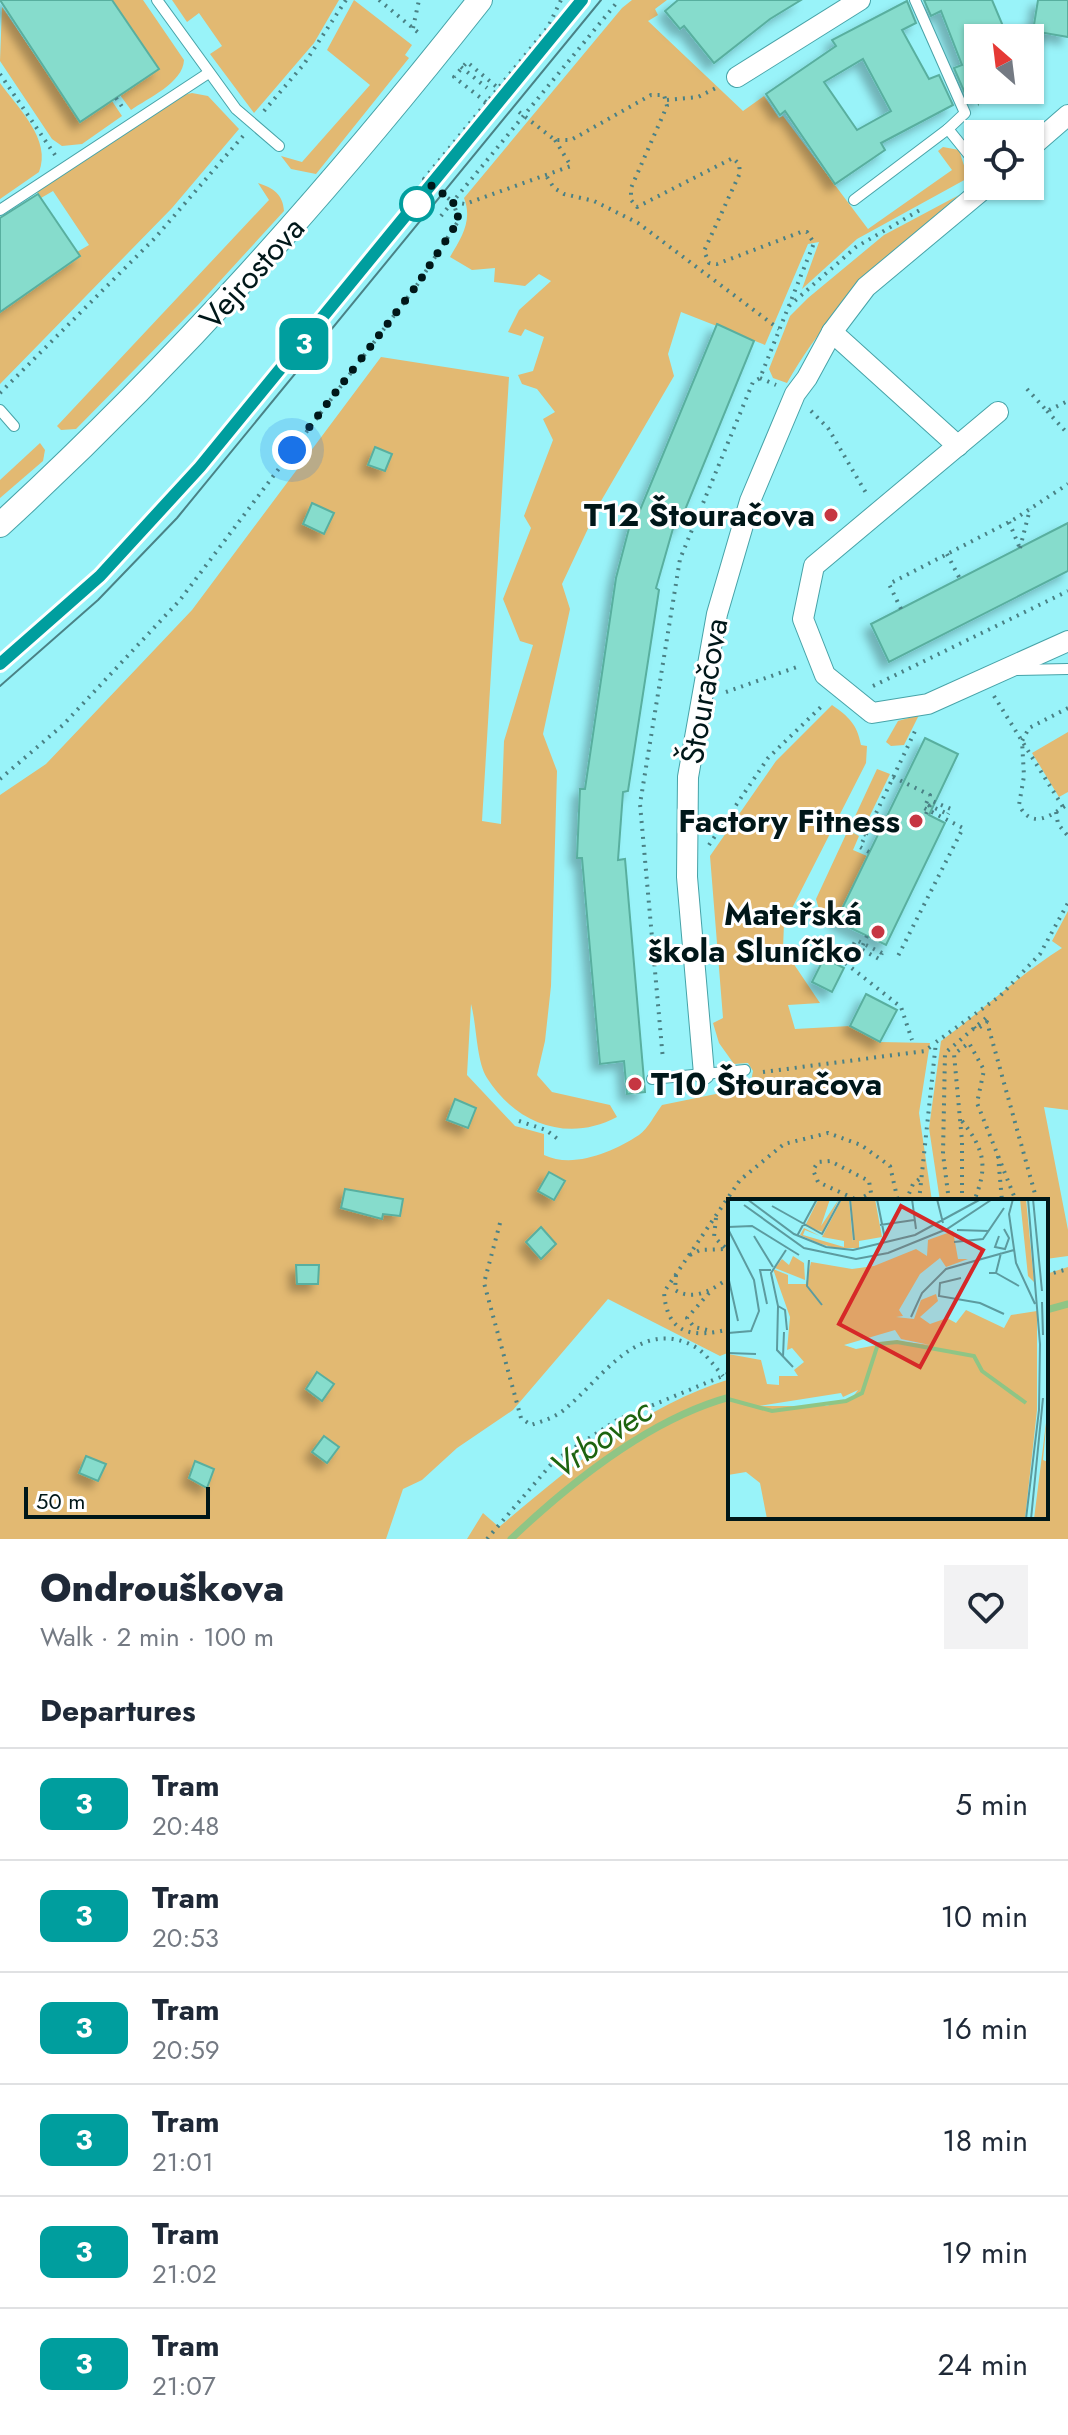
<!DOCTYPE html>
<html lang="en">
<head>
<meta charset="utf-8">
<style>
  body { margin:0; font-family:Jost,sans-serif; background:#f2f2f3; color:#1f2937; height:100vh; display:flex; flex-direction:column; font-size:30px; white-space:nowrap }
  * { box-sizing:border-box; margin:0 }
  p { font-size:26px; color:#747a83 }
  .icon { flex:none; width:44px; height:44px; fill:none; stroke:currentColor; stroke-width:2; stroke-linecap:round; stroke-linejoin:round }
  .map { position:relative; height:1539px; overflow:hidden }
  .details { display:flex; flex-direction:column; background:#fff; flex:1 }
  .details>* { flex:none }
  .badge { padding:0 16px; border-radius:12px; font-size:28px; line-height:52px }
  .needle { width:52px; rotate:332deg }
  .controls { position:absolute; left:964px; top:24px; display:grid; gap:16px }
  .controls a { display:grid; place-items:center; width:80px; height:80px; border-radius:0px; background:#fff; box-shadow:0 2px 6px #0004; font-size:40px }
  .scale { position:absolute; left:24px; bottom:20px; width:186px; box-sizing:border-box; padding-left:8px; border:4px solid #001719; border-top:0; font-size:22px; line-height:28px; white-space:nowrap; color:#001719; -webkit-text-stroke:6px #fff; paint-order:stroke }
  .you { position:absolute; width:40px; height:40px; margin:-20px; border:6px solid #fff; border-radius:50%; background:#1a73e8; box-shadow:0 0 0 12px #1a73e833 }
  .map>.badge { position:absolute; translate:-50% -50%; box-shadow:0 0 0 4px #fff }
  h2 { padding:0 40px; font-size:30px; line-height:72px }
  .round { display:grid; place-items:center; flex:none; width:84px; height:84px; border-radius:0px; background:#f2f2f3 }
  .headline { display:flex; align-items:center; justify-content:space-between; height:136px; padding:0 40px }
  h1 { font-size:38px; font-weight:800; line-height:60px }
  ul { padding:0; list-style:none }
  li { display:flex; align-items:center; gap:24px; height:112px; padding:0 40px; border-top:2px solid #e0e1e3 }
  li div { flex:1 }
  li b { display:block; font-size:30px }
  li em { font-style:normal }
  li .badge { min-width:88px; font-weight:700; text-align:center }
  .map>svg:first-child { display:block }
  .green { fill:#e2b972 }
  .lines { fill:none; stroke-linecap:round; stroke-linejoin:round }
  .stream { stroke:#8fc585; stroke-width:7 }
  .building { fill:#86dccc; stroke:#59af9f; stroke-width:2; fill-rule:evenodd; filter:url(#shadow) }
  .service-casing { stroke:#47a3a8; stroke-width:12 }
  .minor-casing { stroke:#47a3a8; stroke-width:22 }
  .tertiary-casing { stroke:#47a3a8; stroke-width:26 }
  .path { stroke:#4a8185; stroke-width:4; stroke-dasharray:2 6; stroke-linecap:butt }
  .service { stroke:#fff; stroke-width:10 }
  .minor { stroke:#fff; stroke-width:20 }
  .tertiary { stroke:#fff; stroke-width:24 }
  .tram { stroke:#4a8286; stroke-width:2 }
  .line-casing { stroke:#fff; stroke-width:18 }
  .line { stroke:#009e9e; stroke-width:12 }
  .walk { stroke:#001719; stroke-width:8; stroke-dasharray:0 14.4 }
  .stop-dot { fill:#fff; stroke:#009e9e; stroke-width:4 }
  .poi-dot { fill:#c63642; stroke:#fff; stroke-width:3 }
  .labels { text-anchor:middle; stroke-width:6; stroke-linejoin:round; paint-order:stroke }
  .street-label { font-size:32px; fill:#001719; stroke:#fff }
  .poi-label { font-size:32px; font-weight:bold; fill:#001719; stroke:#fff; text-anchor:end }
  .water-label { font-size:34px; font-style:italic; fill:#1e640f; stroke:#fff }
  .inset-river { fill:none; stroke:#8fc585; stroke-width:4 }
  .inset-road { fill:none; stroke:#5c9b9f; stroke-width:2 }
  .view { fill:#d62828; fill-opacity:0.15; stroke:#d62828; stroke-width:4 }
  .inset-edge { fill:none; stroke:#001719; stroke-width:4 }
</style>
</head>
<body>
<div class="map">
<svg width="1068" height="1539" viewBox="0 0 1068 1539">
  <defs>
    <filter id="shadow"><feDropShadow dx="-7" dy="7" stdDeviation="4" flood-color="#0004"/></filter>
  </defs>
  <rect width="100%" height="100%" fill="#99f3f9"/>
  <g class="green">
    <path d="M112 0H143L184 60C183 83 148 98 131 110L120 95 158 68Z"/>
    <path d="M172 0H339L314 43 254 113 210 54 222 46 199 13 187 22Z"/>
    <path d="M354 0 412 45 405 55 409 58 316 174 291 169 281 156 302 162 370 85 327 50Z"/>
    <path d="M632 0H667L655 9 658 15 648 21 743 111 764 96 779 118 783 116 868 229 952 170 938 151 943 147 959 150 968 178 857 239 802 289 819 242 808 244 765 345 681 312 668 354 674 376 601 501 562 584 570 609 543 734 557 771 551 986 545 1041 537 1075 552 1092 610 1105 617 1117C568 1143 516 1124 487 1078 476 1060 477 1026 471 1004L467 1075 515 1126 544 1134V1155C573 1169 613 1152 639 1135 648 1129 655 1114 662 1105L750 1087 753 1071 748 1063 734 1064 719 1043 713 1023 723 1018 710 856 776 761 832 705C849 717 857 724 861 745L867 746 866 763 784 924 783 948 820 1003 788 1005 795 1029 850 1026 880 1042 930 1043 919 1113 932 1201H730V1352L720 1356 608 1299 513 1410 457 1448 422 1480 403 1489 386 1539H0V795L46 764 192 610 381 357 509 377 482 821 501 824 504 741 533 645 520 641 503 599 531 528 524 516 553 440 543 419 555 412 537 389 522 384 518 375 533 371 544 337 525 329 521 336 508 332 519 310 551 281 539 274 525 286 494 282 495 268 472 270 450 257C461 238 473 221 464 198L622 8Z"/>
    <path d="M2 7 80 122 112 101 122 116 82 144 62 146 52 139 0 61Z"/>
    <path d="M0 83C18 108 52 140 39 172L0 199Z"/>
    <path d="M192 93 208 96 239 129 172 208 0 384V312L80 257 77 252 89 245 53 191 41 198 37 192 179 96Z"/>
    <path d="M258 183C273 188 283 194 284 211L199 304 76 429 61 430 57 426 269 200Z"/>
    <path d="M959 195C891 255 833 302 787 383L773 378 769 369 790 316 808 298 884 235Z"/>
    <path d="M40 443 45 450 43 461 0 498V480Z"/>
    <path d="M919 715 904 745 891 746 886 742 898 721Z"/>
    <path d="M1068 732V792L1059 797 1032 753Z"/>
    <path d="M877 769 890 774 863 830 851 825Z"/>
    <path d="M848 830 859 836 853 850 867 856 836 921 820 913 816 899Z"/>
    <path d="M1068 911V1110L1044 1107 1068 1230V1256L1046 1259V1201H940L929 1128 941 1041C982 1011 1019 975 1062 948L1052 941Z"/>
    <path d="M1068 1267V1539H467L483 1513 499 1527C568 1469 642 1406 730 1379V1517H1046V1274Z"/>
  </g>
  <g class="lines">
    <g class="stream">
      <path d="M1046 1310 1068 1304"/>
      <path d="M511 1539C571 1482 649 1419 730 1397"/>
    </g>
  </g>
  <g class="building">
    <path d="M0 0H112L159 69 80 122Z"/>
    <path d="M678 0H801L770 19 714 63 684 26 680 29 665 11Z"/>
    <path d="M924 0H992L1008 38H978V103L973 95 967 98 954 68 962 65 941 11 931 16Z"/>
    <path d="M1038 0H1068V37L1033 31Z"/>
    <path d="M907 1 916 23 902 30 929 79 939 75 953 105 881 143 885 150 835 184 785 111 780 115 766 94 836 46 832 40ZM863 59 891 111 857 130 824 82Z"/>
    <path d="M38 194 80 256 0 312V218Z"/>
    <path d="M717 324 754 341 678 527 674 525 656 588 659 590 628 791 623 792 618 860 625 859 645 1092 627 1094 624 1061 600 1064 582 858H577L580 789H585L616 578 633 513 638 515Z"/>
    <path d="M375 447 392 454 385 471 368 465Z"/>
    <path d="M312 503 334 513 324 534 303 524Z"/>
    <path d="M1068 523V571L889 662 871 624Z"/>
    <path d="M925 738 958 754 929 815 945 823 886 945 836 921Z"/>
    <path d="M824 958 844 968 832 992 812 982Z"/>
    <path d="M866 994 897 1010 880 1042 850 1026Z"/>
    <path d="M455 1099 476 1108 468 1128 447 1120Z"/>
    <path d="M549 1172 565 1181 554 1200 538 1191Z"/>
    <path d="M345 1189 403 1199 400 1216 383 1214 382 1219 341 1208Z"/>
    <path d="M541 1227 556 1244 541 1259 526 1242Z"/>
    <path d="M296 1265H319L318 1284H297Z"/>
    <path d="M317 1372 334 1384 322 1401 306 1389Z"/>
    <path d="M324 1436 339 1447 327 1463 312 1452Z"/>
    <path d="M86 1456 106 1464 98 1481 79 1473Z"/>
    <path d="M195 1461 214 1469 207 1488 189 1478Z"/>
  </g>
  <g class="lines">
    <g class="service-casing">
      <g id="service">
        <path d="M157 0 236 109 279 146"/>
        <path d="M915 0 965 113 948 129"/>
        <path d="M854 200 948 129 978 166"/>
        <path d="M0 210 207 74"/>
        <path d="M0 410 14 426"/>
        <path d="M1017 670 1068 669"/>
        <path d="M652 1079 745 1070"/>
      </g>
    </g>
    <g class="minor-casing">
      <g id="minor">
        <path d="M737 77 860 0"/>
        <path d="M1030 148 1068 115"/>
        <path d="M832 332 958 446"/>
        <path d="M998 412 814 566 803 619 825 675 872 713 928 704 1068 641"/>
        <path d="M704 1074 687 877 688 777 717 614 750 501 795 394 807 378 832 332 866 287 987 186"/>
      </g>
    </g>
    <g class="tertiary-casing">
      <path id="tertiary" d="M0 525C177 362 331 189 480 0"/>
    </g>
    <g class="path">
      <path d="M379 0 420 34"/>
      <path d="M413 28 419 0"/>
      <path d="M461 67 487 88"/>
      <path d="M0 74 55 155"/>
      <path d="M116 98 123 108"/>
      <path d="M667 100 698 97 718 87"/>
      <path d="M486 102 454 77 467 62 498 88"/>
      <path d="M264 111 304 64 346 0"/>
      <path d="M519 112 555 140H571L651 95H664L667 106 631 188V200L637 207 733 158 739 164 740 173 704 251 709 263 717 264 801 232H807L814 243 760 378 753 382 680 559 640 804 663 1060"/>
      <path d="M555 140 571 166 465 204 453 202 424 179 548 27 561 0"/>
      <path d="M547 177 554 188 564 194 594 201 638 223 779 329"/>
      <path d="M441 216 619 0"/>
      <path d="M789 306 856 247 920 210"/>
      <path d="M760 378 776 385"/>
      <path d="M1027 389 1047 411 1068 401"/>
      <path d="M0 393 155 238 243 136"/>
      <path d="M811 411 828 428 866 493"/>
      <path d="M1047 411 1068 434"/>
      <path d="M1009 522 1019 546"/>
      <path d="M1020 548 1030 509"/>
      <path d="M947 554 960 579"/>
      <path d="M901 609 889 584 1013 520 1068 484"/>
      <path d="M873 686 1068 591"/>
      <path d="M726 692 797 667"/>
      <path d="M994 696 1063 807"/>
      <path d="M1068 708 1029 728 1022 741 1024 776 1019 805C1032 830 1050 816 1068 804"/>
      <path d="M893 777 930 795 924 808 963 828 898 956"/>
      <path d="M0 779 63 725 180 600 417 285 459 220 453 202"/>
      <path d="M928 805 948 814"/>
      <path d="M1056 812 1058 824 1068 836"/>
      <path d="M926 814 932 801 951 809 948 814"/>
      <path d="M842 825 866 835"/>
      <path d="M709 845 768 758 824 704"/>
      <path d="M869 852 860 847 916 729"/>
      <path d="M867 936 861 949 879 959 882 953"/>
      <path d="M882 953 856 940 844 962 901 1007 912 1040"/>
      <path d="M974 1027 976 1030 987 1022 1037 1201"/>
      <path d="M763 1072 925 1051 934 1044"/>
      <path d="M519 1121 546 1130 559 1140"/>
      <path d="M962 1121C985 1150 988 1167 974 1201"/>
      <path d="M998 1156 1002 1201"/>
      <path d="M857 1200 871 1193 869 1181 830 1161 818 1162 813 1170 818 1182 857 1200 858 1201"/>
      <path d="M906 1201 913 1184 922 1177"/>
      <path d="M919 1201 936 1042 1000 996 1040 954 1068 903"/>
      <path d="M949 1201 943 1154 945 1053 986 1018"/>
      <path d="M962 1201V1141L954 1054 969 1043 984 1070 977 1103 1016 1201"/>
      <path d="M716 1218 714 1237 730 1252"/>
      <path d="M500 1223 484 1283 521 1418 531 1425C543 1421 556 1417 565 1409 602 1379 640 1314 697 1348 706 1354 715 1367 723 1376"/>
      <path d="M690 1255 700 1250 724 1249"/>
      <path d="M676 1275 675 1290C694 1302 714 1289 730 1277"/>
      <path d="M1046 1275 1068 1269"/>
      <path d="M709 1293 687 1318 694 1327 712 1331"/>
      <path d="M730 1329C694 1338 667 1336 664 1292L740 1180 784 1144 828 1133 861 1145 890 1166 898 1201"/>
      <path d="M487 1539 554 1461 617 1420 730 1373"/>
    </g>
    <use href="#service" class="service"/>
    <use href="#minor" class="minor"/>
    <use href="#tertiary" class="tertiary"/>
    <g class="tram">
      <path d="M0 664 100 576 200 467 582 0"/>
      <path d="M0 686 98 600 177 518 601 0"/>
    </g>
  </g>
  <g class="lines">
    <g class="line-casing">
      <path id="line" d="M0 664 100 576 200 467 582 0"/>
    </g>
    <use href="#line" class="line"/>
    <path class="walk" d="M292 450 417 285 459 220 453 202 432 185 417 204"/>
  </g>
  <circle class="stop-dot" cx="417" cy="204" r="16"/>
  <g class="poi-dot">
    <circle cx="831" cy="515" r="8"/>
    <circle cx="916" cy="821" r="8"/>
    <circle cx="878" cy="932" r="8"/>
    <circle cx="635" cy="1084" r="8"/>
  </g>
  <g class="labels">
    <g class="street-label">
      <text transform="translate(252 273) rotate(-48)" y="11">Vejrostova</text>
      <text transform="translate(704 691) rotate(-80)" y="11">Štouračova</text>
    </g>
    <g class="poi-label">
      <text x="815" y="526">T12 Štouračova</text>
      <text x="900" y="832">Factory Fitness</text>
      <text x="862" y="925">Mateřská<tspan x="862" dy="37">škola Sluníčko</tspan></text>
      <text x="651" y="1095" text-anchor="start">T10 Štouračova</text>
    </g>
    <g class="water-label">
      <text transform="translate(601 1438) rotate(-34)" y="12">Vrbovec</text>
    </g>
  </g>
  <g transform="translate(728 1199)">
    <rect width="320" height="320" fill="#99f3f9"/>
    <path d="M102 0 93 27 111 0 95 33 77 27 90 1ZM114 0H121L125 44 123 0H147L154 38 131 42V49H107L90 44 72 36 76 29 92 37 77 31 75 36 116 48V42L94 38ZM292 0H298L306 83 300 77ZM225 32 230 60H240L218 68 212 59 192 75 171 111 175 117 168 118 186 120 193 101 208 95 210 102 192 118 202 125 219 119 228 124 238 111 276 129 283 116 309 112V211L297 320H39L32 284 18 273 0 276V155L33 161 39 185 51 186V177H70L66 171 76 163 64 149 59 151 62 118 45 70 60 76V85H78L83 63 124 70 146 67 188 50 199 57 200 41ZM167 131 173 140 202 146 170 142 128 150 116 146ZM130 191 124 199 98 207H31L113 194 115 198ZM65 57 76 64 77 81 47 69 54 60 61 66ZM320 208 315 261 320 263V320H306Z" fill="#e2b972" fill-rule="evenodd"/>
    <path class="inset-river" d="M0 200 44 212 118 202 134 194 150 145 169 143 246 157 254 172 298 204"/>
    <path class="inset-road" d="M19 0 66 35 98 48 125 51 187 36 253 0M122 0 126 41M149 0 157 40M184 0 188 30M209 0 215 24M285 0 281 15 288 64 307 105M305 0 314 92M16 6 76 49 128 60 160 54 219 30 263 1M44 7 94 35 113 0M152 26 186 21M0 28 24 27 71 56M0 30 26 81 31 112 23 132 0 134M229 31 261 32M26 37 45 68M69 37 89 0M271 37 267 48 277 50 281 39 276 30M226 43 255 40 276 9M58 51 43 74 50 107 49 151 65 168M81 61 79 87 94 106M261 74H268L273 54M268 74 291 87M0 77 10 122M233 79 212 84 211 97 252 104 276 115M314 103 315 136M39 105 32 71H43M50 107 57 111 59 131M183 118 194 94 218 70 286 51M0 154 28 155M55 158 56 133M298 320 311 211 312 145 300 0M303 320 315 199"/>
    <path class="view" d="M173 7 255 51 192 168 111 125Z"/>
    <rect width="320" height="320" class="inset-edge"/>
  </g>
</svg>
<div class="controls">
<a><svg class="needle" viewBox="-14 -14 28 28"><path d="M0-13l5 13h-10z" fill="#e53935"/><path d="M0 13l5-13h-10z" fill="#747a83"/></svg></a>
<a><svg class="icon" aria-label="locate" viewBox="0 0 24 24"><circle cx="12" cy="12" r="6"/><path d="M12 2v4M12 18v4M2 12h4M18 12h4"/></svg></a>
</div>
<div class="scale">50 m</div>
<div class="you" style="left:292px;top:450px"></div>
<b class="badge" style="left:304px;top:344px;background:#009e9e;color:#fff">3</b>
</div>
<section class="details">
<div class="headline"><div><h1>Ondrouškova</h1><p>Walk · 2 min · 100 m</p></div><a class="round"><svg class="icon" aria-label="heart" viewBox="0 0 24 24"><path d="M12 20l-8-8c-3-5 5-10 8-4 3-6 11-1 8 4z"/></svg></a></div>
<h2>Departures</h2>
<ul>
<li><span class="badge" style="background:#009e9e;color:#fff">3</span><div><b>Tram</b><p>20:48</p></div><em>5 min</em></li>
<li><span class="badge" style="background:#009e9e;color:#fff">3</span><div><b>Tram</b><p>20:53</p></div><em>10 min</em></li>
<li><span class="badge" style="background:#009e9e;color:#fff">3</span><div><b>Tram</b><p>20:59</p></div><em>16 min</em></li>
<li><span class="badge" style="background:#009e9e;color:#fff">3</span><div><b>Tram</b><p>21:01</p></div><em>18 min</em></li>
<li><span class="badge" style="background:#009e9e;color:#fff">3</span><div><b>Tram</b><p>21:02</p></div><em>19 min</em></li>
<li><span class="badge" style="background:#009e9e;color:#fff">3</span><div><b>Tram</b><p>21:07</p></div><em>24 min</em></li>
</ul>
</section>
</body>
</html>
